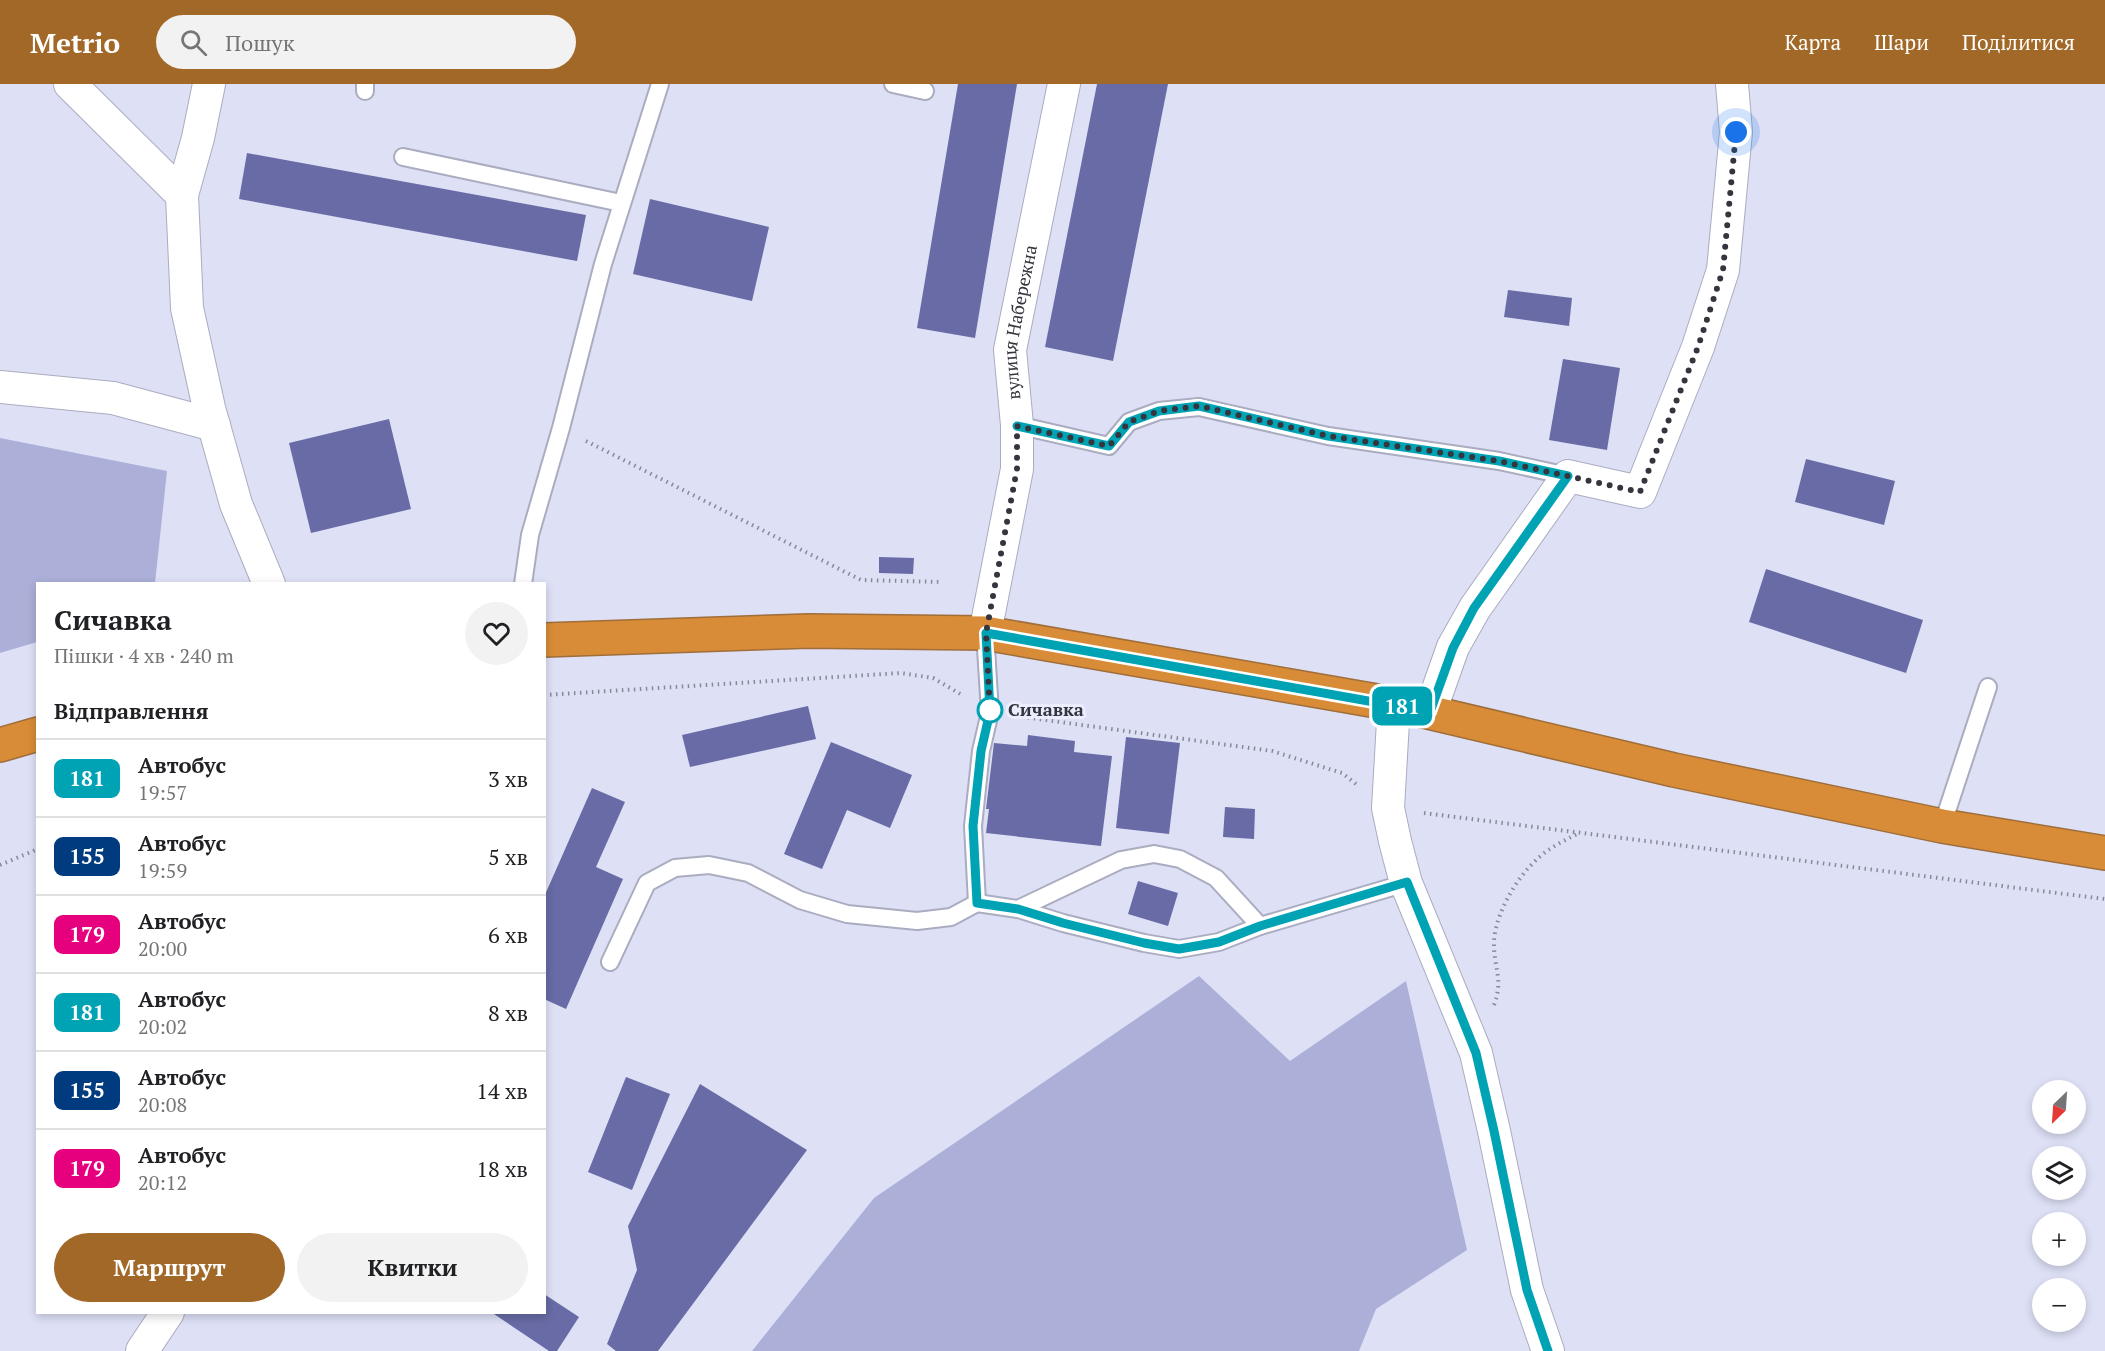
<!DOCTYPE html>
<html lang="uk">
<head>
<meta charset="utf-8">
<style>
  body { margin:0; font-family:"PT Serif",serif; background:#f2f2f2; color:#202124; height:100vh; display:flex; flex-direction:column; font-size:22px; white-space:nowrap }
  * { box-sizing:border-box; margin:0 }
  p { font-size:20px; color:#757577 }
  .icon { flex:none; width:33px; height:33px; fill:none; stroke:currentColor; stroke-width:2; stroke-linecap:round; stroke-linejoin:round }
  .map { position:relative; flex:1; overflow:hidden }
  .side { position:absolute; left:36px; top:498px; width:510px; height:732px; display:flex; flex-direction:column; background:#fff; border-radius:0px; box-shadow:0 3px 9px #0003 }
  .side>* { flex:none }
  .badge { padding:0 12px; border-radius:9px; font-size:21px; line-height:39px }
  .needle { width:39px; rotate:205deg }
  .fabs { position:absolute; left:2032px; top:996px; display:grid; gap:12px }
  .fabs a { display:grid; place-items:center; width:54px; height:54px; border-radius:50%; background:#fff; box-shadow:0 3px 9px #0003; font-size:30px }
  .you { position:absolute; width:30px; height:30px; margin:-15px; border:4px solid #fff; border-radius:50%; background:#1a73e8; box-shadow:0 0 0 9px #1a73e833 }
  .map>.badge { position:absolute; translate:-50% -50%; box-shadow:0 0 0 3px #fff }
  h2 { padding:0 18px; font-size:22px; line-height:54px }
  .round { display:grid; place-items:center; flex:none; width:63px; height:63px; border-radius:32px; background:#f2f2f2 }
  .overview { display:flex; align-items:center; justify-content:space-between; height:102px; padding:0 18px }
  h1 { font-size:28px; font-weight:600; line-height:45px }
  .cta { display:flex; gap:12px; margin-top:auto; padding:12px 18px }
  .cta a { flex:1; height:69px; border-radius:36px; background:#a26827; color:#fff; font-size:24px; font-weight:600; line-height:69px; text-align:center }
  .cta a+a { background:#f2f2f2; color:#202124 }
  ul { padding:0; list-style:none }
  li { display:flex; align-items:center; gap:18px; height:78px; padding:0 18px; border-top:2px solid #e0e0e0 }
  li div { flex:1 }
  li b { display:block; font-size:22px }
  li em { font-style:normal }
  li .badge { min-width:66px; font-weight:700; text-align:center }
  header { display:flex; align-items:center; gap:36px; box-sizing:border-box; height:84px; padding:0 30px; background:#a26827; color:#fff }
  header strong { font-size:28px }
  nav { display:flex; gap:33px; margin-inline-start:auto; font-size:21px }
  .search { width:420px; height:54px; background:#f2f2f2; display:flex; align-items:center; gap:15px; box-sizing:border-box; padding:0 21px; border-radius:33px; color:#757577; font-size:22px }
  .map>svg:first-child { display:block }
  .green { fill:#acb0d8 }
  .building { fill:#686ba5 }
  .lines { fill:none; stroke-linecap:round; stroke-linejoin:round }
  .lane-casing { stroke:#aaacc0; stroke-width:20 }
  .street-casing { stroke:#aaacc0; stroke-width:34 }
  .highway-casing { stroke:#9f6e3a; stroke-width:36 }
  .path { stroke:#888998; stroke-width:4; stroke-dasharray:1.5 4.5; stroke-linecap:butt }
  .lane { stroke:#fff; stroke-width:16 }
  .street { stroke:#fff; stroke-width:32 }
  .highway { stroke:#d88c38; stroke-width:33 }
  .line-casing { stroke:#fff; stroke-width:14 }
  .line { stroke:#00a3b4; stroke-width:9 }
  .walk { stroke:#34353d; stroke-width:6; stroke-dasharray:0 10.8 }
  .stop-dot { fill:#fff; stroke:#00a3b4; stroke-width:3 }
  .labels { text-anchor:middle; stroke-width:6; stroke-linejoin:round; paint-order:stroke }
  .street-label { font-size:18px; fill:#34353d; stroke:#eceeff }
  .stop-label { font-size:18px; font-weight:bold; fill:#34353d; stroke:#eceeff; text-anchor:start }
</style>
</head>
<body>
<header>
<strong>Metrio</strong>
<div class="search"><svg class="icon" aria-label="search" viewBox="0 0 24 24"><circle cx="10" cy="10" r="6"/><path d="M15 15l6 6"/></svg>Пошук</div>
<nav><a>Карта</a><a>Шари</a><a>Поділитися</a></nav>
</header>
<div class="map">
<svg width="2105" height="1267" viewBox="0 0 2105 1267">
  <rect width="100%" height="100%" fill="#dee0f6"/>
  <g class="green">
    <path d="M0 354 167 387 155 499 38 500 37 558 0 569Z"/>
    <path d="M1199 892 1290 977 1406 897 1467 1166 1376 1225 1359 1267H752L874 1114Z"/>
  </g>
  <g class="building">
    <path d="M958 0H1017L975 254 917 244Z"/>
    <path d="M1097 0H1168L1113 277 1045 263Z"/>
    <path d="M247 69 586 131 577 177 239 115Z"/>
    <path d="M650 115 769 143 752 217 633 190Z"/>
    <path d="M1508 206 1572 214 1569 242 1504 233Z"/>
    <path d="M1563 275 1620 284 1607 366 1549 356Z"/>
    <path d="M389 335 411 425 311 449 289 359Z"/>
    <path d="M1806 375 1895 397 1884 441 1795 418Z"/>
    <path d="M879 473 914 474 913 490 879 489Z"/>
    <path d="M1766 485 1923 536 1906 589 1749 538Z"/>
    <path d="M808 622 816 655 690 683 682 651Z"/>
    <path d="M1028 651 1075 657 1074 668 1112 672 1101 762 986 749 989 725H986L994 659 1027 662Z"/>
    <path d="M1126 653 1180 659 1169 750 1116 744Z"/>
    <path d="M831 658 912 691 890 744 847 726 822 785 784 770Z"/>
    <path d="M592 704 625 718 596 783 623 795 566 925 544 915V813Z"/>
    <path d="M1225 723 1255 725 1254 755 1223 753Z"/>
    <path d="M1138 797 1178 809 1168 842 1128 830Z"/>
    <path d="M626 993 670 1010 632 1106 588 1088Z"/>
    <path d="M700 1000 807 1066 658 1267H616L607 1260 637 1186 628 1142Z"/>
    <path d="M544 1210 579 1233 557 1267H549L491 1228H544Z"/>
  </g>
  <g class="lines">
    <g class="lane-casing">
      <g id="lane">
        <path d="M365 0V7"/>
        <path d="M893 0 925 7"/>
        <path d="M403 73 621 119"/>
        <path d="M1017 341 1109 362 1129 338 1159 327 1199 323 1328 352 1499 377 1568 392"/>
        <path d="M523 500 530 451 561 344 603 180 660 0"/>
        <path d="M1942 742 1988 603"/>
        <path d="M977 819 1018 825 1063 839 1144 859 1179 865 1219 858 1260 842 1406 799"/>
        <path d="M1018 825 1121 776 1154 770 1180 775 1216 794 1260 842"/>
        <path d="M610 878 647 799 675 784 709 781 748 789 800 816 847 830 917 837 951 833 977 819 973 742 981 667 990 628 985 549"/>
      </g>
    </g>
    <g class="street-casing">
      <g id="street">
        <path d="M70 0 182 111 187 224 209 324 236 420 269 500"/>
        <path d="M182 111 198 54 209 0"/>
        <path d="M0 303 113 314 214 341"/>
        <path id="s1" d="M985 549 1017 385V341L1010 266 1064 0"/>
        <path d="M1394 620 1388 724 1395 757 1406 799 1476 969 1494 1047 1527 1206 1548 1267"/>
        <path d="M1430 628 1453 563 1475 524 1568 392 1640 408 1698 263 1723 186 1736 48 1732 0"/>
        <path d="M142 1267 168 1228"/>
      </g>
    </g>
    <g class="highway-casing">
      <g id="highway">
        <path d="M544 556 809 547 985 549 1394 620 1674 686 1942 742 2105 769"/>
        <path d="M0 661 38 650"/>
      </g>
    </g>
    <g class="path">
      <path d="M586 357 861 496 942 498"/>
      <path d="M544 611 901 589 933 594 962 611"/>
      <path d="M1016 632 1272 667 1342 689 1356 700"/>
      <path d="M1424 729 2105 815"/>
      <path d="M0 781 38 765"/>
      <path d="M1494 921C1504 895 1493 882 1494 857 1496 825 1523 782 1550 765 1559 759 1569 754 1579 749"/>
    </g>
    <use href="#lane" class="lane"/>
    <use href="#street" class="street"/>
    <use href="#highway" class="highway"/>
  </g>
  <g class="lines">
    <g class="line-casing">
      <path id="line" d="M1017 342 1109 362 1129 338 1159 327 1199 322 1328 352 1499 377 1568 392 1474 524 1453 564 1430 628 986 549 990 628 981 667 973 742 977 819 1018 825 1063 839 1144 859 1179 865 1219 858 1260 842 1407 798 1476 969 1494 1047 1527 1206 1548 1267"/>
    </g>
    <use href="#line" class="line"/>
    <path class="walk" d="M990 626V628L986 549 1017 385V342L1109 362 1129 338 1159 327 1199 322 1328 352 1499 377 1640 408 1698 263 1723 186 1736 48"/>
  </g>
  <circle class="stop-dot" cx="990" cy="626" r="12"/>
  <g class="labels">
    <g class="street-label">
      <text dy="6" stroke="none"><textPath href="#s1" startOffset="315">вулиця Набережна</textPath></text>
    </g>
    <g class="stop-label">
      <text x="1008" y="632">Сичавка</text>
    </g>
  </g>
</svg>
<div class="fabs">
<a><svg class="needle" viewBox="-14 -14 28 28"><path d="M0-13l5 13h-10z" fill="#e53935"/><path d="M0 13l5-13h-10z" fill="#757577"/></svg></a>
<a><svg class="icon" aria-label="layers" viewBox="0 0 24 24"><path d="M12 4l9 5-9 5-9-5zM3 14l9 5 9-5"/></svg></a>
<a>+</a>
<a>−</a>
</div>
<div class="you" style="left:1736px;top:48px"></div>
<b class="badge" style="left:1402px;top:622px;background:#00a3b4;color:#fff">181</b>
<section class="side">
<div class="overview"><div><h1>Сичавка</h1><p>Пішки · 4 хв · 240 m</p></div><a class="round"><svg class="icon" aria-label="heart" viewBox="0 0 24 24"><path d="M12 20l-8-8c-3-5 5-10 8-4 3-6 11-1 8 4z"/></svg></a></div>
<h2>Відправлення</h2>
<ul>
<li><span class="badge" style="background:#00a3b4;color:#fff">181</span><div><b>Автобус</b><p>19:57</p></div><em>3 хв</em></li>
<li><span class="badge" style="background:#003b80;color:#fff">155</span><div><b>Автобус</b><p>19:59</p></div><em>5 хв</em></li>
<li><span class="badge" style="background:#e6007e;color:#fff">179</span><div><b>Автобус</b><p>20:00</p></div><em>6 хв</em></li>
<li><span class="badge" style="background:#00a3b4;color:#fff">181</span><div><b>Автобус</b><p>20:02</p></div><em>8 хв</em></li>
<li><span class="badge" style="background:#003b80;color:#fff">155</span><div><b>Автобус</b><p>20:08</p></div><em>14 хв</em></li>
<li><span class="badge" style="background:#e6007e;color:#fff">179</span><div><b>Автобус</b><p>20:12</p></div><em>18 хв</em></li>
</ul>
<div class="cta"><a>Маршрут</a><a>Квитки</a></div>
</section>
</div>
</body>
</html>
